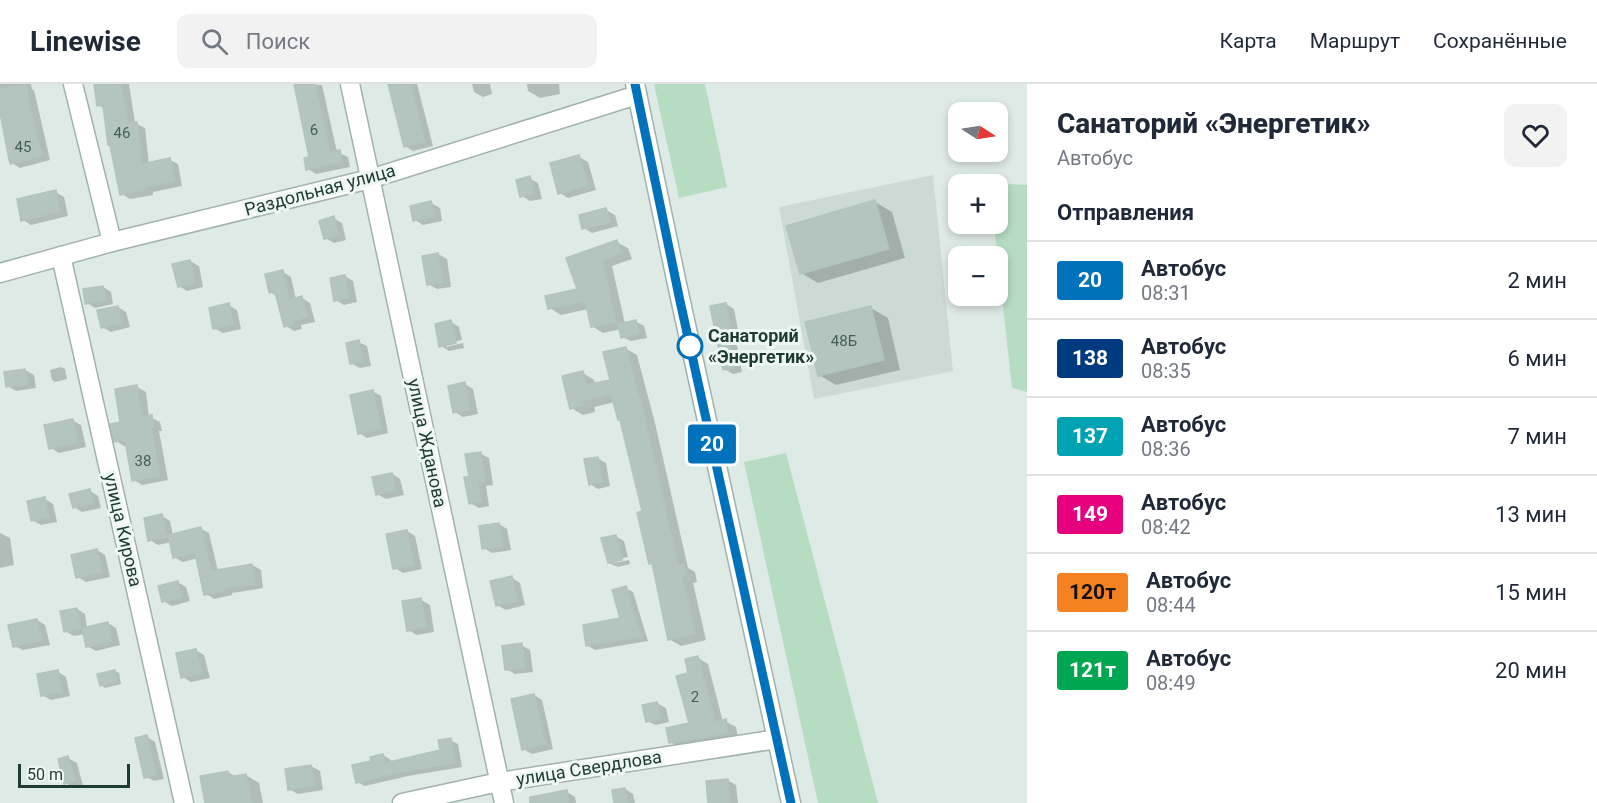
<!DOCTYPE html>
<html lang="ru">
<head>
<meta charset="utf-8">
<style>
  body { margin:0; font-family:Roboto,sans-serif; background:#f2f2f3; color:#1f2937; height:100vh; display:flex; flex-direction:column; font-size:22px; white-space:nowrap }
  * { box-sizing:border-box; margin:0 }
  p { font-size:20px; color:#747a83 }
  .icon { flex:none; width:33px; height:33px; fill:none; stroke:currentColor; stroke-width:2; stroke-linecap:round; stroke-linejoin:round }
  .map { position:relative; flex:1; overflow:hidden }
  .sheet { display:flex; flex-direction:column; background:#fff; width:570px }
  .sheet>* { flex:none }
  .badge { padding:0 12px; border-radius:4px; font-size:21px; line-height:39px }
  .needle { width:39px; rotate:102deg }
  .fabs { position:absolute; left:948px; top:18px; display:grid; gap:12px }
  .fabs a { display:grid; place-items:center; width:60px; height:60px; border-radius:12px; background:#fff; box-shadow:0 3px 9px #0003; font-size:30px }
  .scale { position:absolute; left:18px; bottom:15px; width:112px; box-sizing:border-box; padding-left:6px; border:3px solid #1f3b35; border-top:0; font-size:16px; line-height:21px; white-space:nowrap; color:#1f3b35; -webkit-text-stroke:4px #eff7f3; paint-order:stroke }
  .map>.badge { position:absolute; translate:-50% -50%; box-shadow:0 0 0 3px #fff }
  h2 { padding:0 30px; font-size:22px; line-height:54px }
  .round { display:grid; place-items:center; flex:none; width:63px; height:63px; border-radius:12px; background:#f2f2f3 }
  .summary { display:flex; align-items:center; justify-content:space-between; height:102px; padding:0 30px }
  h1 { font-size:28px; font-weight:800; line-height:45px }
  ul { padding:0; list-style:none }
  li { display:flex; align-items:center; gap:18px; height:78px; padding:0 30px; border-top:2px solid #e0e1e3 }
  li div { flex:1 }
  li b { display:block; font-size:22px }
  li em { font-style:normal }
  li .badge { min-width:66px; font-weight:700; text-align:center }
  header { display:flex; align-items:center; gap:36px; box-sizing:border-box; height:84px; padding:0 30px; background:#fff; border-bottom:2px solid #e0e1e3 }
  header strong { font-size:28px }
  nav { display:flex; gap:33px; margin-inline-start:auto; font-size:21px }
  .search { width:420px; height:54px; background:#f2f2f3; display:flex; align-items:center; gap:15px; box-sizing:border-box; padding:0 21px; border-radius:12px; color:#747a83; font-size:22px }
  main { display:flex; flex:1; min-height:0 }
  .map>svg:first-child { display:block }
  .built { fill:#ccdad5 }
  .green { fill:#b6ddc2 }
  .shadow { fill:#0003 }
  .building { fill:#b4c5bf; stroke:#b1c4bd; stroke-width:1.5 }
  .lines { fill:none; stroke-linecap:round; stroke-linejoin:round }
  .minor-casing { stroke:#a1b2ad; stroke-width:21 }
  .minor { stroke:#fff; stroke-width:18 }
  .line-casing { stroke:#fff; stroke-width:14 }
  .line { stroke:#0072bc; stroke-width:9 }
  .stop-dot { fill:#fff; stroke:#0072bc; stroke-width:3 }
  .labels { text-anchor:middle; stroke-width:6; stroke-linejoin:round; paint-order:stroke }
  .number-label { font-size:15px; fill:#445e58 }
  .street-label { font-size:18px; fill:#1f3b35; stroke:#eff7f3 }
  .stop-label { font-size:18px; font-weight:bold; fill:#1f3b35; stroke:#eff7f3; text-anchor:start }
</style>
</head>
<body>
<header>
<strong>Linewise</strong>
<div class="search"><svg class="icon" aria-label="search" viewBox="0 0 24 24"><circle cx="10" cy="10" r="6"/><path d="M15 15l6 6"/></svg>Поиск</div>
<nav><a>Карта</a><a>Маршрут</a><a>Сохранённые</a></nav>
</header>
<main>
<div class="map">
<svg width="1027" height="719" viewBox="0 0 1027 719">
  <rect width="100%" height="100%" fill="#deeae6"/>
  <path class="built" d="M933 91 953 287 814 315 779 123Z"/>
  <g class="green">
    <path d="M654 0H705L727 103 679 114Z"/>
    <path d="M989 99 1027 101V308L1012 304 994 140H998V100Z"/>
    <path d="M786 369 878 719H818L744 378Z"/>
  </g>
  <g class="shadow">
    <path d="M0 0H31L32 5 34 6 50 76 20 84 12 79 0 21Z"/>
    <path d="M94 0H129L135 39 145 44 149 80 170 76 178 80 182 102 153 108V111L130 115 122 110 105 25 98 21Z"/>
    <path d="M295 0 322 1 337 68 348 73 350 83 316 90 308 85 311 74Z"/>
    <path d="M387 0H417L433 62 413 67 405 62 391 5Z"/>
    <path d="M472 0H490L492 10 483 13 474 8Z"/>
    <path d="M527 0H559L560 10 540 14 528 7Z"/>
    <path d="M579 73 588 78 596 106 568 114 560 109Z"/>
    <path d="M529 94 538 99 542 115 530 117 522 112Z"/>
    <path d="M55 108 64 113 68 132 31 141 23 136Z"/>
    <path d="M875 118 892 128 905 174 818 199 801 189Z"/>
    <path d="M431 119 440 124 442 137 423 141 415 136Z"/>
    <path d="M606 126 615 131 618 142 592 149 584 144Z"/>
    <path d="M333 134 342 139 346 156 334 159 325 154Z"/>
    <path d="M616 158 628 164 632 175 612 182 625 240 635 237 644 242 647 254 631 257 622 253 621 245 603 249 592 242 588 225 561 231 550 224 579 206 568 175Z"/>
    <path d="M438 170 447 175 451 203 437 205 428 200Z"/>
    <path d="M190 177 199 182 203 203 187 207 179 202Z"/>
    <path d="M283 188 291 193 296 215 302 214 310 219 315 238 301 241 302 245 294 247 286 242 278 213 270 208Z"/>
    <path d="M345 192 353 197 357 218 344 221 336 216Z"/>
    <path d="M103 203 111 208 113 220 95 224 87 219Z"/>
    <path d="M726 220 734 225 739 251 735 252 742 288 733 290 724 285Z"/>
    <path d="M228 221 237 226 241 245 223 249 214 244Z"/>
    <path d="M118 223 126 228 130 243 111 248 102 243Z"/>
    <path d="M871 224 888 234 900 286 836 301 819 291Z"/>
    <path d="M451 238 459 243 462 256 446 260V263L463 259 464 264 449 267 441 262Z"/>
    <path d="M358 258 367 262 371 282 360 284 351 279Z"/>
    <path d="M625 264 637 271 655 339 688 484 695 488 697 498 693 499 706 556 681 562 669 555 654 481 650 479 644 428 622 337 615 318 594 323 595 328 583 331 571 324 583 289 594 296 596 301 612 297Z"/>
    <path d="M61 283 65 285 67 295 55 298 52 296 50 286Z"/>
    <path d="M25 286 34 291 36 304 16 307 8 302Z"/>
    <path d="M465 300 473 305 478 330 463 333 455 328Z"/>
    <path d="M137 303 146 308 149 333 160 338 162 347H159L168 396 142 401 134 396 127 362H124L116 357Z"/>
    <path d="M372 307 381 312 388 349 367 354 359 349Z"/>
    <path d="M72 336 81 341 86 363 59 369 51 364Z"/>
    <path d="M481 370 489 374 493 401 486 402 489 422 479 424 470 419 471 394Z"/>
    <path d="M597 374 606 379 610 402 598 405 590 400Z"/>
    <path d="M392 390 400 395 404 411 386 415 377 410Z"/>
    <path d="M90 407 98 412 101 424 82 428 74 423Z"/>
    <path d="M45 415 53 420 57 438 41 441 32 436Z"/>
    <path d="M162 432 170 437 173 451 201 445 209 449 218 487 252 481 261 486 263 504 232 509V511L214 515 206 510 198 474 183 478 174 473 171 458 158 461 150 456Z"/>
    <path d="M499 440 507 445 511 466 492 469 484 464Z"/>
    <path d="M407 447 415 452 422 485 403 489 395 484Z"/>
    <path d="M0 449 10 454 14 481 0 484Z"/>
    <path d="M615 452 624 457 628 473 614 476V479L629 476 630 480 618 483 609 479Z"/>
    <path d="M97 466 105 471 110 493 86 498 78 493Z"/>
    <path d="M512 494 520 499 525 521 506 526 497 521Z"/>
    <path d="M177 498 186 503 190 517 172 522 163 517Z"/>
    <path d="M626 504 633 508 648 557 595 566 588 562 622 535Z"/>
    <path d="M421 516 430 521 434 548 417 551 408 546Z"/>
    <path d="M77 525 85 530 87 544 108 539 116 544 120 561 96 567 87 562 85 550 74 552 65 547Z"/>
    <path d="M37 536 45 541 50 561 23 566 14 562Z"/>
    <path d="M521 561 530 566 533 588 515 590 506 585Z"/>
    <path d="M195 566 204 571 210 594 191 598 183 593Z"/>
    <path d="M698 574 708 580 723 638 725 637 736 643 738 654 681 664 670 658 690 640V590Z"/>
    <path d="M115 587 119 589 121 600 105 604 101 601Z"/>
    <path d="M58 588 66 593 70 612 51 616 42 611Z"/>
    <path d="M534 611 542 616 553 665 532 670 523 665Z"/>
    <path d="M657 619 666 624 669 638 656 641 647 637Z"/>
    <path d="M147 653 155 658 164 695 154 697 146 693Z"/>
    <path d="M450 656 458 660 462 683 408 692 365 702 357 698 373 678 383 671 391 676 392 679 442 667Z"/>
    <path d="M68 674 77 679 83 702 74 704 66 699Z"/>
    <path d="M311 682 320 687 323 706 298 710 289 705Z"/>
    <path d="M228 688 236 693 246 691 259 699 263 719H207L202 693Z"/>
    <path d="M727 696 736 701 738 719H710L707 699Z"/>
    <path d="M625 705 633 710 635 719H616L614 707Z"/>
    <path d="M567 708 575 713 576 719H533L532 714Z"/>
  </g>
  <g class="building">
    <path d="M26 0 31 29 42 72 10 80 0 29V5Z"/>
    <path d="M94 0H121L128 39 137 38 142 80 170 74 175 97 145 103V106L120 111 110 61H108L103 21 97 22Z"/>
    <path d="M294 0H315L330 68 340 66 342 78 306 86 304 74 309 73Z"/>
    <path d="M388 0H411L425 58 404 63Z"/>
    <path d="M579 71 588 101 558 110 550 79Z"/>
    <path d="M530 92 534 110 520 113 516 96Z"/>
    <path d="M56 106 60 127 21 137 17 115Z"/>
    <path d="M875 116 889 165 800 190 786 142Z"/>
    <path d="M431 117 435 132 413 137 410 122Z"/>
    <path d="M606 124 610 138 582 145 579 131Z"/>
    <path d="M334 132 339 151 324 155 319 137Z"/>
    <path d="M617 156 621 169 602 176 616 238 591 243 585 217 548 225 545 212 577 205 566 174Z"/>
    <path d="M438 169 443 198 427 201 422 172Z"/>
    <path d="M190 176 195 199 178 203 172 180Z"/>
    <path d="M283 186 289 216 302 212 307 233 293 237 294 241 284 243 275 208 269 209 265 190Z"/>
    <path d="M345 191 349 214 334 217 330 194Z"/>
    <path d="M103 202 106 216 85 220 83 205Z"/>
    <path d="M229 219 233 240 213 245 209 224Z"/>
    <path d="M726 219 731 247 727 248 734 284 723 286 710 222Z"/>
    <path d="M118 222 122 239 101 244 97 226Z"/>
    <path d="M871 222 884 276 818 292 805 238Z"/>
    <path d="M451 236 456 259 439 263 435 240Z"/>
    <path d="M636 236 639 249 621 254 618 240Z"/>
    <path d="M359 256 363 277 350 280 346 259Z"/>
    <path d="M626 263 644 331 678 481 684 480 686 491 682 492 695 550 668 556 652 479 649 480 637 429 642 427 620 336H618L611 310 582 317 584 321 570 325 562 292 583 287 586 301 610 296 603 268Z"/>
    <path d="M25 285 28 300 6 303 4 288Z"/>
    <path d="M465 298 470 326 453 329 448 302Z"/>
    <path d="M137 301 142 333 152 331 154 343H151L160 392 132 397 125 356 114 358 110 340 120 338 115 305Z"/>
    <path d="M373 306 381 345 358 350 350 311Z"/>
    <path d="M73 335 78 359 49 365 44 341Z"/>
    <path d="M481 368 485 397 478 398 481 418 469 420 464 393H469L465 370Z"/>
    <path d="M598 373 602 398 589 401 584 375Z"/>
    <path d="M392 389 396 406 376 411 372 393Z"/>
    <path d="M90 405 93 419 73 424 69 410Z"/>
    <path d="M45 413 49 434 31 437 27 417Z"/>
    <path d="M162 430 167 453 148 457 144 434Z"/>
    <path d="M499 439 503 462 482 465 479 442Z"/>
    <path d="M201 443 211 487 252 480 255 500 224 504V507L204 511 195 469 173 474 168 451Z"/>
    <path d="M407 446 414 481 393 485 386 450Z"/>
    <path d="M616 451 622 476 608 479 601 454Z"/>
    <path d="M97 465 102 488 76 494 71 471Z"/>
    <path d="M512 492 518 517 496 522 490 497Z"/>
    <path d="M178 497 182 513 162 518 158 502Z"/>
    <path d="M626 502 641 553 586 562 583 541 620 534 612 506Z"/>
    <path d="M421 514 426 543 407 547 402 517Z"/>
    <path d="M77 524 81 545 64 548 60 527Z"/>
    <path d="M37 535 42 556 13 563 8 541Z"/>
    <path d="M108 538 112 557 86 563 82 544Z"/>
    <path d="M522 559 525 584 505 586 502 562Z"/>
    <path d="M196 565 202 589 181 594 176 569Z"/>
    <path d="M698 572 715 638 726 635 728 649 669 659 666 644 689 639 676 592 688 589 685 575Z"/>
    <path d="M58 586 62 608 41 612 37 590Z"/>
    <path d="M115 586 118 598 100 602 97 590Z"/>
    <path d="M534 610 546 660 522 666 511 615Z"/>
    <path d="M657 618 661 634 646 638 642 621Z"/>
    <path d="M147 651 156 691 144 694 135 654Z"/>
    <path d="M451 654 455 679 399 688 356 699 352 681 371 677 370 673 383 670 385 679 440 666 438 656Z"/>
    <path d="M68 672 75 697 64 700 58 675Z"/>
    <path d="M311 681 315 701 288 706 285 685Z"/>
    <path d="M228 687 229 693 246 690 252 719H205L200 692Z"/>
    <path d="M728 695 730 719H708L706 697Z"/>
    <path d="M625 704 628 719H614L612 706Z"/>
    <path d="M567 706 569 718 530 719V713Z"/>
  </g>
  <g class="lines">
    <g class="minor-casing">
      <g id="minor">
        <path d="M73 0 112 158"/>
        <path d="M350 0 504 719"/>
        <path d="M635 0 677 200 791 719"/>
        <path d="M61 172 184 719"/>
        <path d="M0 189 112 158 370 95 637 11"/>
        <path d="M402 719 499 698 777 655"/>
      </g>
    </g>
    <use href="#minor" class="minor"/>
  </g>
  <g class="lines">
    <g class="line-casing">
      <path id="line" d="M635 0 680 217 791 719"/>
    </g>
    <use href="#line" class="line"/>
  </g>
  <circle class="stop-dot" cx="690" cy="262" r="12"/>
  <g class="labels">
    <g class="number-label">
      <text x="314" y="51">6</text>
      <text x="122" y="54">46</text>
      <text x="23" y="68">45</text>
      <text x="844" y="262">48Б</text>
      <text x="143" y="382">38</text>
      <text x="695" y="618">2</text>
    </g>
    <g class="street-label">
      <text transform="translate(320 106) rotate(-15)" y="6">Раздольная улица</text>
      <text transform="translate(427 359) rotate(78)" y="6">улица Жданова</text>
      <text transform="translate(123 446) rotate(77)" y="6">улица Кирова</text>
      <text transform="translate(589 684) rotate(-9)" y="6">улица Свердлова</text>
    </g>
    <g class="stop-label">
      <text x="708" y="258">Санаторий<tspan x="708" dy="21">«Энергетик»</tspan></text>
    </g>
  </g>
</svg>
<div class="fabs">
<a><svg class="needle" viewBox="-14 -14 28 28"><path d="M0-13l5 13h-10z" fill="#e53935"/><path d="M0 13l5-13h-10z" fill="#747a83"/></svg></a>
<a>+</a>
<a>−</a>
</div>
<div class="scale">50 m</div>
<b class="badge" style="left:712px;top:360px;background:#0072bc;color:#fff">20</b>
</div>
<section class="sheet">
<div class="summary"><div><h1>Санаторий «Энергетик»</h1><p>Автобус</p></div><a class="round"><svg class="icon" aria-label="heart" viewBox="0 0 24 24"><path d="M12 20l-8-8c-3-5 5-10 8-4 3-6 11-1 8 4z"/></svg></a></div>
<h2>Отправления</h2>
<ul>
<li><span class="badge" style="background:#0072bc;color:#fff">20</span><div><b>Автобус</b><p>08:31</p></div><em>2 мин</em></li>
<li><span class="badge" style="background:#003b80;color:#fff">138</span><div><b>Автобус</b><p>08:35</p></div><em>6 мин</em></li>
<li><span class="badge" style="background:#00a3b4;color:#fff">137</span><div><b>Автобус</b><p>08:36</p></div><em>7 мин</em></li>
<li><span class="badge" style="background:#e6007e;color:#fff">149</span><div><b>Автобус</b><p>08:42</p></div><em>13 мин</em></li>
<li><span class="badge" style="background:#f58220;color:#111">120т</span><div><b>Автобус</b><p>08:44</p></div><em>15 мин</em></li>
<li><span class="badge" style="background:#00a651;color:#fff">121т</span><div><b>Автобус</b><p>08:49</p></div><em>20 мин</em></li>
</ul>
</section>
</main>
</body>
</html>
